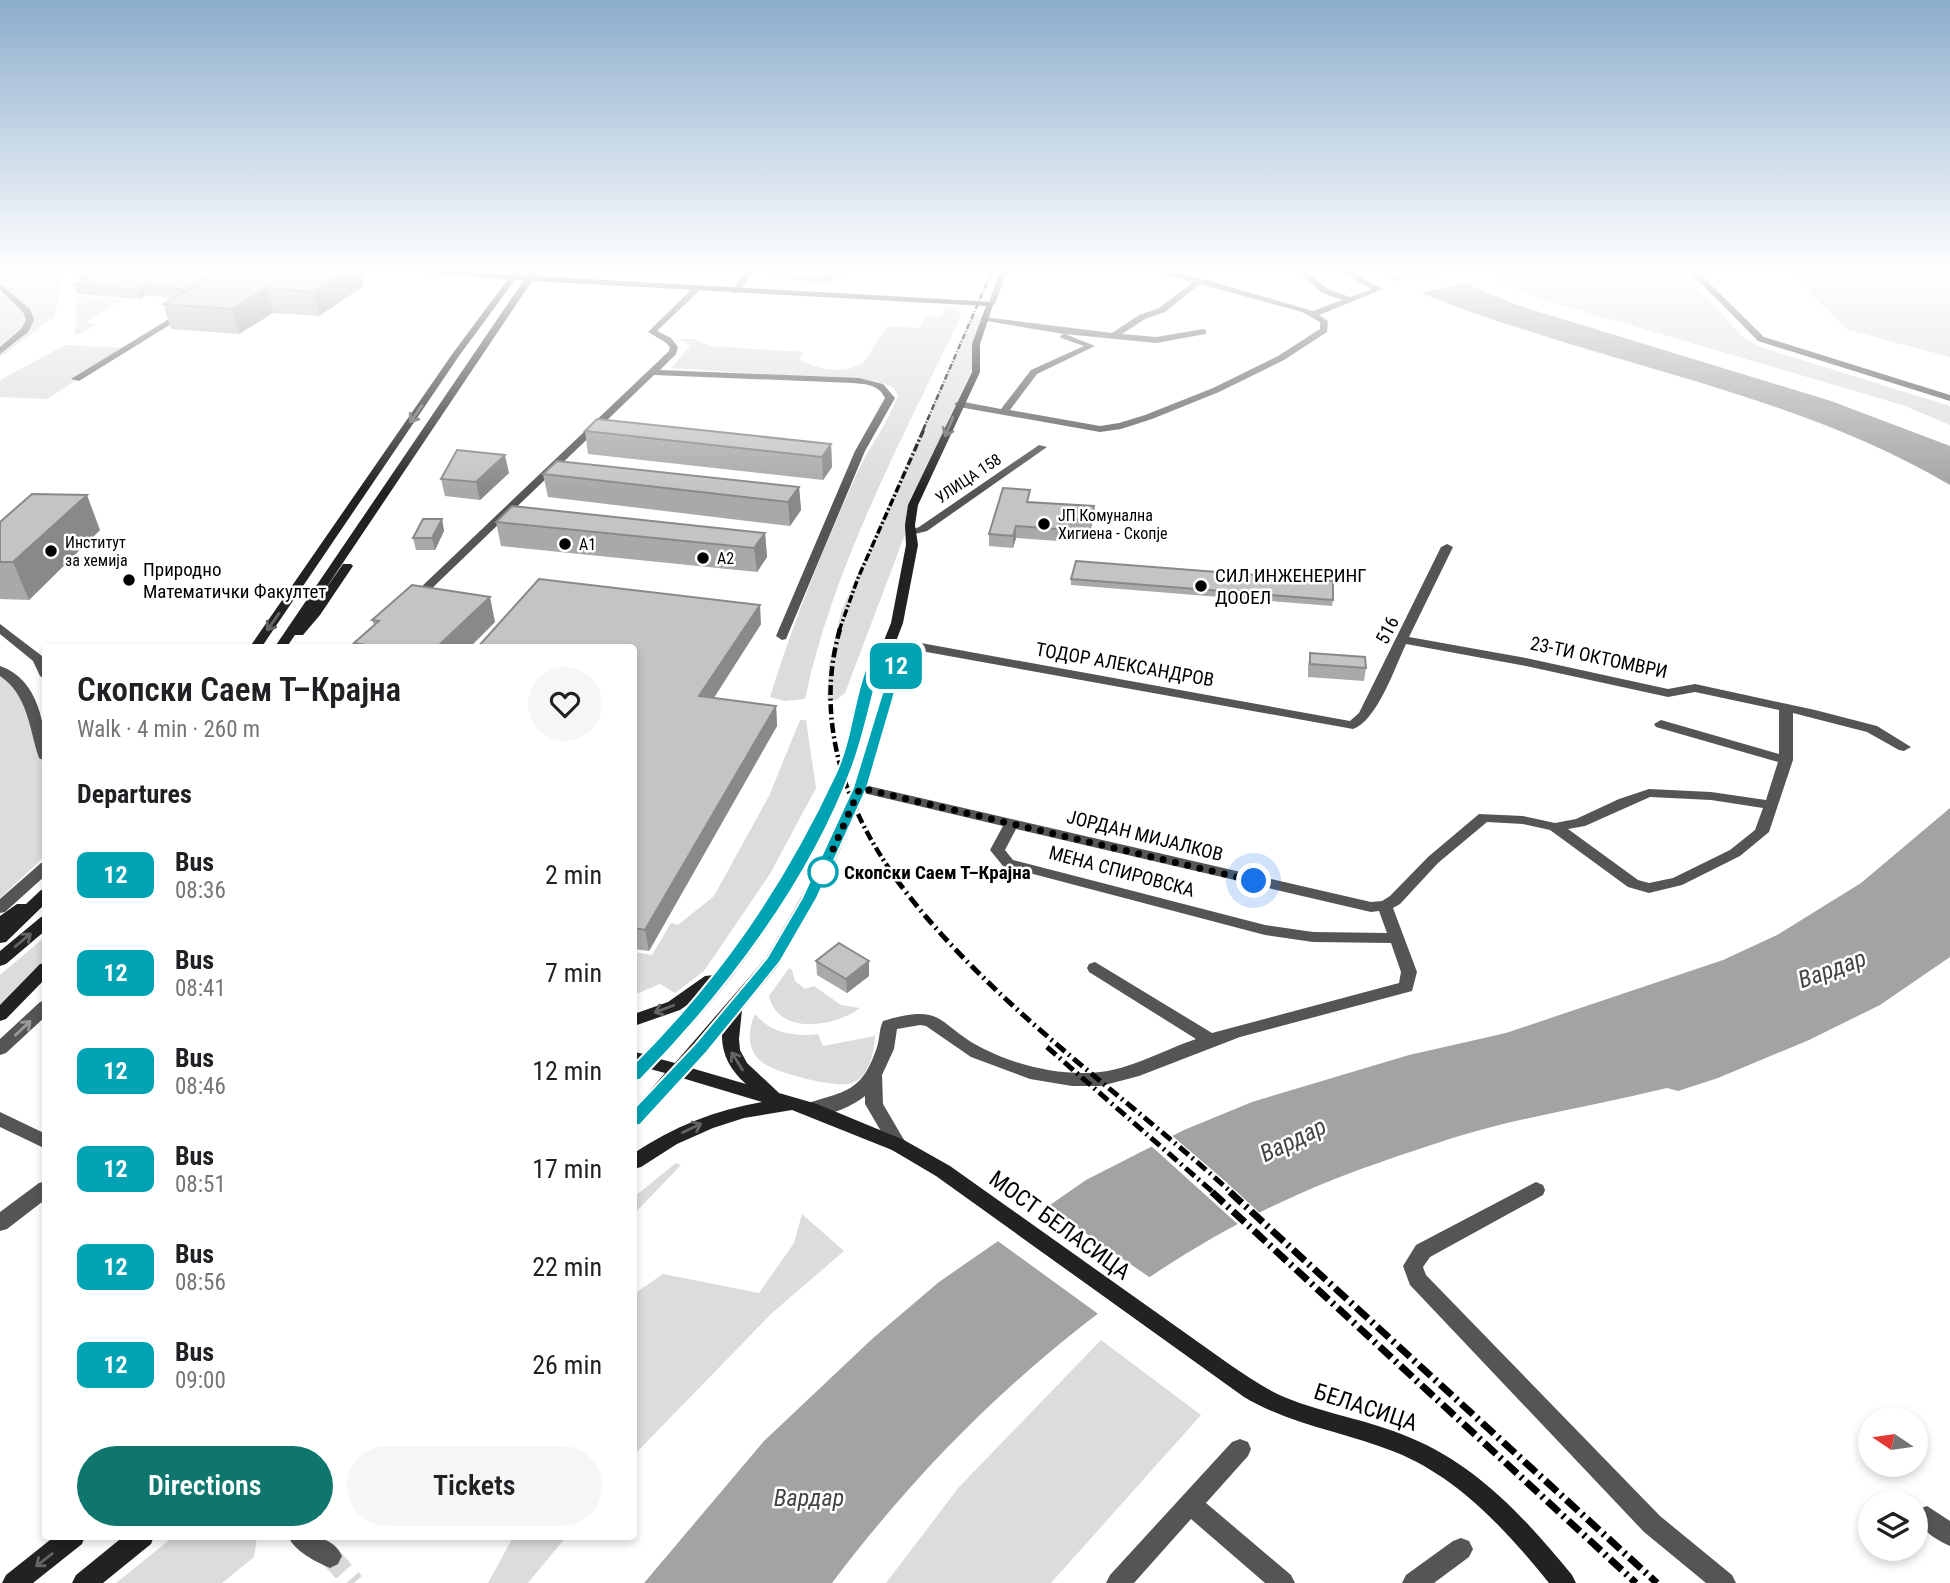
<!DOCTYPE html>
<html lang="en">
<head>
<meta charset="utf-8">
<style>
  body { margin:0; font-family:"Roboto Condensed",sans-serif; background:#f6f6f6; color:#202124; height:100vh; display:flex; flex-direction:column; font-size:26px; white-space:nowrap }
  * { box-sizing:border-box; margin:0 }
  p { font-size:23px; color:#757577 }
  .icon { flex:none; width:38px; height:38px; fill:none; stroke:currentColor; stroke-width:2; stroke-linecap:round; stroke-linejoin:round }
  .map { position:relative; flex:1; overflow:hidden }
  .panel { position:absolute; left:42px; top:644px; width:595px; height:896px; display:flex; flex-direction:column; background:#fff; border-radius:7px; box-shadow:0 4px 10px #0003 }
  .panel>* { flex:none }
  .badge { padding:0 14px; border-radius:10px; font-size:24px; line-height:46px }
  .needle { width:46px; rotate:283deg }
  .buttons { position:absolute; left:1858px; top:1407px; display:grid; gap:14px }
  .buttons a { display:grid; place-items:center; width:70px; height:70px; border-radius:50%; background:#fff; box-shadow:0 4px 10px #0003; font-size:35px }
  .you { position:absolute; width:35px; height:35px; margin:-18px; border:5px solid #fff; border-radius:50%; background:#1a73e8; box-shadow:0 0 0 10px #1a73e833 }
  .map>.badge { position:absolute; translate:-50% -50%; box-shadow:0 0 0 4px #fff }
  h2 { padding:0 35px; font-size:26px; line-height:63px }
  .round { display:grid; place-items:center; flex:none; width:74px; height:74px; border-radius:37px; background:#f6f6f6 }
  .summary { display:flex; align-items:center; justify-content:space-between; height:119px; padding:0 35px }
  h1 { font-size:33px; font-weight:600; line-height:52px }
  .primary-button { display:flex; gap:14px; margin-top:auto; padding:14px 35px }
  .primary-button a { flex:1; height:80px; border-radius:42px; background:#0f766e; color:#fff; font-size:28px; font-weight:600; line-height:80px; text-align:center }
  .primary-button a+a { background:#f6f6f6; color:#202124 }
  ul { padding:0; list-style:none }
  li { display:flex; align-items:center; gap:21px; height:98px; padding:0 35px }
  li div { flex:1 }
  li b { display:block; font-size:26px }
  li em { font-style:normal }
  li .badge { min-width:77px; font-weight:700; text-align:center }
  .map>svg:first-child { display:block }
  .green { fill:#dcdcdc }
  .water { fill:#a3a3a3 }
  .pier { fill:#fff }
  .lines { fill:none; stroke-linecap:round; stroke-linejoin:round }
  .street-tunnel { stroke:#d9d9d9; stroke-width:21; stroke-dasharray:21 10; stroke-linecap:butt }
  .street { fill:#555; fill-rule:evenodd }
  .secondary { fill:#222; fill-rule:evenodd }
  .rail-far4 { stroke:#000; stroke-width:2.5; stroke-dasharray:6 2 1 2; stroke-linecap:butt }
  .rail-far3 { stroke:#000; stroke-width:3.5; stroke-dasharray:8 2.5 2 2.5; stroke-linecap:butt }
  .rail-far2 { stroke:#000; stroke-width:4.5; stroke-dasharray:10 3.5 2 3.5; stroke-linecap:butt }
  .rail-far1 { stroke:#000; stroke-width:5; stroke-dasharray:12 4.5 2 4.5; stroke-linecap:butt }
  .rail { stroke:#000; stroke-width:7; stroke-dasharray:16 5 2.5 5; stroke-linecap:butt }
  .wall { fill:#a9a9a9 }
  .shaded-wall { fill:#898989 }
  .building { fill:#c4c4c4; stroke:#898989; stroke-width:2 }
  .oneway { stroke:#646464 }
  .oneway2 { stroke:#999 }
  .line { fill:#00a3b4; stroke:#fff; stroke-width:2 }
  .walk { stroke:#000; stroke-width:7; stroke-dasharray:0 12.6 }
  .poi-dot { fill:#000; stroke:#fff; stroke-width:2.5 }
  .stop-dot { fill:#fff; stroke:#00a3b4; stroke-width:3.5 }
  .labels { text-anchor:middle; stroke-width:5; stroke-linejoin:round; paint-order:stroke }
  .far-street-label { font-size:16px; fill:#000; stroke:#fff }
  .far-poi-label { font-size:16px; fill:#000; stroke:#fff; text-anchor:start }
  .poi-label { font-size:19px; fill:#000; stroke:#fff; text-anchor:start }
  .street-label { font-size:19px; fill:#000; stroke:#fff }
  .stop-label { font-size:19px; font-weight:bold; fill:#000; stroke:#fff; text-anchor:start }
  .near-street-label { font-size:23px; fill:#000; stroke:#fff }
  .near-water-label { font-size:24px; font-style:italic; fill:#444; stroke:#fff }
</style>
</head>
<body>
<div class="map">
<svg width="1950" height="1583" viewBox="0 0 1950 1583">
  <rect width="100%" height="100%" fill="#fff"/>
  <g class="green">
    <path d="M0 269H65L54 317 0 357Z"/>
    <path d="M1544 269H1680L1742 336 1760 347 1950 406V425L1905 406 1845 388 1541 299 1492 279Z"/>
    <path d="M1794 269 1950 270V357L1848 330 1788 271Z"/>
    <path d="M77 296 126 299 85 322 98 324 75 336Z"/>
    <path d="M947 306 962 314C903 437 833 566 805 699L785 701 770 697C794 619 825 545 858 471 870 445 889 422 898 395L893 387 876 381 671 368 690 346 679 339H695L710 346 804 352 799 359C816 370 847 375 864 362L887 326 919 328 927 315 941 316Z"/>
    <path d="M973 314 985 319 973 367 927 471 911 498 907 529 845 693 836 700H827L829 665 841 612Z"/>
    <path d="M65 345 126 348 47 399 0 397V380Z"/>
    <path d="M0 676C21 690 30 712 35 737 38 750 37 756 46 767L45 856 0 898Z"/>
    <path d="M800 720H806L816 788 770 874 704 971 675 993 660 984 634 995V952L652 955 671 923 678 925 714 896 769 796Z"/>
    <path d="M45 937V964L0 1008V975Z"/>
    <path d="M789 968 792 970 795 981 805 989 814 986 841 1005 860 1008C835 1027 778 1036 769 996Z"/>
    <path d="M755 1014C771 1033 793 1037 818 1034L823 1046 875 1036C874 1052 870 1076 852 1083 837 1089 777 1073 763 1063 747 1051 747 1031 755 1014Z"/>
    <path d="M676 1163 681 1165 634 1214V1197Z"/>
    <path d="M802 1214 844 1251 772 1313 634 1455V1294L663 1274 759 1293 794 1243Z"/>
    <path d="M1101 1340 1201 1415 1051 1583H886L959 1487Z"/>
    <path d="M173 1537V1536L257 1537 254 1557 222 1583H116Z"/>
    <path d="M510 1537V1536L566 1537 528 1583H488L511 1541Z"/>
  </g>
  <g class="water">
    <path d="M1374 269H1431L1517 305 1831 401 1950 446V485C1828 413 1690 381 1557 340 1494 320 1431 302 1374 269Z"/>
    <path d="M1950 808V957L1880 1005 1809 1040 1718 1078 1678 1091 1667 1088C1614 1101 1560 1111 1507 1123 1458 1135 1409 1152 1361 1169 1149 1245 966 1405 832 1583H644L764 1441 872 1339 939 1282 1086 1180 1184 1130 1252 1102 1409 1055 1506 1033 1723 960 1777 935 1861 883Z"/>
  </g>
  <g class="pier">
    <path d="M1445 272 1469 283 1413 294 1390 282Z"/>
    <path d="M1169 1133 1224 1180 1263 1216 1242 1228 1149 1144Z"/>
    <path d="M1045 1205 1152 1279 1101 1316 995 1239Z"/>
  </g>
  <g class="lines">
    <path class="street-tunnel" d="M330 1556 354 1583"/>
    <g class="street">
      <path d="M746 269H754L739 293H733L732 291Z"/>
      <path d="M1000 269H1008L995 304 988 306Z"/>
      <path d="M1158 269H1168L1313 311 1342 300 1322 293 1294 269H1303L1328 289 1350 297 1372 289 1335 269H1345L1383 289 1319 315 1328 321 1327 332 1284 360 1219 392 1152 419 1121 429 1100 432 959 407 954 404 959 401 1001 409 1031 370 1084 346 1061 338 1060 336 1064 334 987 321H984V317L1112 333 1139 315 1159 308 1193 282 1168 276ZM1200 284 1302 312 1320 322V329L1278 356 1213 388 1145 415 1119 423 1100 426 1010 410 1037 374 1095 346 1065 334 1156 343 1206 334V330L1203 329 1156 337 1122 334 1145 319 1165 312Z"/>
      <path d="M1687 269H1695L1764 337 1950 395V401L1758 341Z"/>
      <path d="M0 284 30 309 34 320 28 332 0 354V347L21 329 26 320 23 312 0 290Z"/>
      <path d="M694 287 701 289 657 331 671 338 678 347 676 354 660 370 859 378 883 384 895 398 865 451 786 639 782 640 776 636 855 451 885 398C879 385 866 384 853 383L654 375 426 594H418V590L669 351 670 347 665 342 648 332Z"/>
      <path d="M182 311 189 313 79 381 71 379Z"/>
      <path d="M1039 445 1047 447 927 531 911 535 906 532 919 527Z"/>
      <path d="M1447 544 1453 547 1409 637 1526 658 1668 689 1695 684 1815 710 1877 726 1911 747 1904 751 1899 750 1867 732 1793 713V760L1769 832 1740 856 1682 885 1649 893 1628 887 1550 830 1523 824 1487 822 1438 863 1400 904 1393 908 1417 972 1412 991 1240 1037 1139 1076 1101 1086H1072L1030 1079 971 1057 926 1026 920 1025 897 1029 894 1049 882 1075 883 1104 907 1145 904 1150 898 1152 892 1150 865 1104V1096C851 1107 823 1120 805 1114L802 1109 805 1104C845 1091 862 1093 877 1047 880 1038 879 1029 883 1021 946 1002 936 1025 984 1049 1014 1064 1050 1073 1083 1073 1124 1074 1158 1052 1196 1039L1089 972 1087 968 1089 964 1095 962 1212 1033 1399 983 1401 972 1391 943 1313 942 1265 935 1003 866 990 850 1003 826 855 791 853 788 855 785 860 784 1371 902 1382 901 1390 896 1428 857 1479 814 1523 816 1555 823 1576 819 1619 799 1649 789 1711 792 1766 800 1778 762 1656 727 1654 724 1661 720 1779 754V710L1695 692 1668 697 1526 666 1406 644C1395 667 1377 721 1353 729L921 651 889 648 883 644 889 640 921 643 1350 721 1359 713 1441 547ZM1650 797 1711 800 1763 808 1755 830 1730 850 1673 878 1649 883 1638 880 1568 829 1585 826ZM1016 829 1371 912 1379 911 1387 933 1313 932 1265 925 1013 860 1005 850Z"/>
      <path d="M0 624 42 656 46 662V680L40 676 33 661 0 634Z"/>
      <path d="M0 666C39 679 46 727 46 762L39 758C29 728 28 695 0 676Z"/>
      <path d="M46 861V875L5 912 0 913V899L41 863Z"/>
      <path d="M46 1000V1016L6 1053 0 1055V1039L40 1002Z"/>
      <path d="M0 1112 46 1134V1149L0 1127Z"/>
      <path d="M46 1181V1199L7 1229 0 1231V1212L39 1183Z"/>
      <path d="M1536 1182 1543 1185 1545 1190 1543 1195 1430 1257 1423 1267 1426 1275 1660 1516 1732 1575 1736 1583H1706L1644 1532 1410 1285 1403 1266 1416 1245Z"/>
      <path d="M1240 1439 1248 1442 1251 1449 1248 1456 1206 1503 1291 1575 1295 1583H1265L1191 1519 1134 1583H1106L1110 1575 1232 1442Z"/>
      <path d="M1927 1506 1950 1521V1546C1936 1540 1912 1526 1919 1509Z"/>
      <path d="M288 1536C308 1536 332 1534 342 1556L338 1564 330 1568C316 1562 294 1551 288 1536Z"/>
      <path d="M1461 1538 1469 1541 1473 1549 1469 1557 1434 1583H1402L1406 1575 1453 1541Z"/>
    </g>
    <g class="secondary">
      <path d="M400 269H437L511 275 516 271 520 273 518 275 528 276 532 269H540L535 276 994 302 980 344V372L918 505 915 525 918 545 903 623 895 644 904 661 867 788 831 870 778 966 742 1010 739 1039 740 1050 747 1063 779 1093 817 1104 904 1140 950 1166 1229 1364C1247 1376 1265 1389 1284 1397 1325 1414 1370 1420 1411 1438 1478 1466 1527 1520 1572 1575L1576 1583H1549C1507 1531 1458 1477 1395 1452 1345 1432 1291 1425 1244 1397L936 1176 892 1150 792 1110 744 1118 713 1128 677 1144 641 1167 634 1169V1153C673 1127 715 1110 762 1102L682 1078 640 1125 634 1127V1109L665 1073 650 1069 640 1080 634 1081V1052L644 1054 693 1001 680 1010 634 1026V1014L668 1002 705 976 714 975 777 888 811 827 840 764 869 661 883 643 891 623 906 545 905 525 908 505 972 372V344L986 306 532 281 320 597 343 564H351L353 566 320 615 303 635H295L286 648H274L524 280H515L459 356 261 648H249L453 353 508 279 404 271ZM888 653 892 661 853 788 817 870 766 958 675 1063 660 1059C741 976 812 874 853 765 866 732 872 696 881 662ZM722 1032C721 1054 730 1070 746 1084L691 1068Z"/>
      <path d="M46 889V903L6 942 0 943V916L17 904H26L41 890Z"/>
      <path d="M46 916V930L6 964 0 966V951L41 917Z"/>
      <path d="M46 963V978L6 1019 0 1021V1005L40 964Z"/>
      <path d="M55 1536H85L82 1544 33 1583H2L6 1575Z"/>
      <path d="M124 1536H154L151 1544 103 1583H72L76 1575Z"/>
    </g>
    <path class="rail-far4" d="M923 430 993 269"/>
    <path class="rail-far3" d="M839 631 858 578 924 429"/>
    <path class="rail-far2" d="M840 629C814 718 844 808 898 881"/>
    <g class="rail-far1">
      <path d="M896 879C987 1002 1120 1091 1232 1193"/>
      <path d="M1047 1047 1214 1193"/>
    </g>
    <g class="rail">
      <path d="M1212 1192 1636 1583"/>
      <path d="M1230 1192 1657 1583"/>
    </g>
  </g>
  <g class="wall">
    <path d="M79 269 364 286 319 316 273 313 239 334 171 329 163 304 174 298 146 295 140 299 77 294 74 285 80 282 77 270Z"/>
    <path d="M772 269H853V271L825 283 772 278Z"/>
    <path d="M585 431 831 444 832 467 823 480 588 454Z"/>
    <path d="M509 473 480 500 445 496 441 479Z"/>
    <path d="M543 474 799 487 801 510 790 526 548 497Z"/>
    <path d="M1030 502 1094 506 1093 518 1090 533 1060 530 1058 541 1016 538 1013 548 989 546V534Z"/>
    <path d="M442 519 444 531 435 550H416L413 538Z"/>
    <path d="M0 522 100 530 29 600 0 599Z"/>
    <path d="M496 522 765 533 767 557 757 572 501 546Z"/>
    <path d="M1071 579 1333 600 1332 606 1071 585Z"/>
    <path d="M372 620 495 622 469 648H355L354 643 374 625Z"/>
    <path d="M761 624 714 698 776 706 777 726 649 951 634 949V648Z"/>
    <path d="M1310 653 1366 668 1364 681 1308 677V666Z"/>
    <path d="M816 961H869V976L847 993 817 975Z"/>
  </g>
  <g class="shaded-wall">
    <path d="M348 269H360L364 286 319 316 313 292Z"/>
    <path d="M824 269H853V271L825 283Z"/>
    <path d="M143 286 146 295 140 299 137 290Z"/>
    <path d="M266 288 273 313 239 334 232 309Z"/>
    <path d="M831 444 832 467 823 480 822 457Z"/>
    <path d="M505 455 509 473 480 500 476 482Z"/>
    <path d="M799 487 801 510 790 526 788 502Z"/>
    <path d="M87 495 100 530 29 600 13 562Z"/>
    <path d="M1094 506 1093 518 1090 533 1091 521Z"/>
    <path d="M1061 518 1060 530 1058 541V529Z"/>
    <path d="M442 519 444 531 435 550 432 538Z"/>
    <path d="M1016 526V538L1013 548V536Z"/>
    <path d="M765 533 767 557 757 572 754 548Z"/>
    <path d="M490 597 495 622 469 648H436Z"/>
    <path d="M760 605 761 624 702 716 699 696Z"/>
    <path d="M776 706 777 726 649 951 645 930Z"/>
    <path d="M869 961V976L847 993 846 979Z"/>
  </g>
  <g class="building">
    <path d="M79 269H221L208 277V278L187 290 143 286 137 290 74 285 90 277 78 276 89 271 77 270Z"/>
    <path d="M221 269H348L313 292 266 288 232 309 163 304 211 277H208Z"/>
    <path d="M597 419 831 444 822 457 585 431Z"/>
    <path d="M457 450 505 455 476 482 441 479Z"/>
    <path d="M557 461 799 487 788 502 543 474Z"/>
    <path d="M1003 488 1030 490 1027 502 1094 506 1091 521 1061 518 1058 529 1016 526 1013 536 989 534Z"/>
    <path d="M32 494 87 495 13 562H0V522Z"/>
    <path d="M512 506 765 533 754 548 496 522Z"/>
    <path d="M423 519H442L432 538H413Z"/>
    <path d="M1076 561 1333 581V600L1071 579Z"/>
    <path d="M539 579 760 605 699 696 776 706 645 930 634 928V648H477Z"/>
    <path d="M412 585 490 597 436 648H382L354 643 379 621 372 620Z"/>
    <path d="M1310 653 1365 657 1366 668 1310 664Z"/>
    <path d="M839 943 869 961 846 979 816 961Z"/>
  </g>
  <defs><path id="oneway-shaft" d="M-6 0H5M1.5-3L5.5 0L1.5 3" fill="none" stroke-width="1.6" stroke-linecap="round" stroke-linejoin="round" transform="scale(1.75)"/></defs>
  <g class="oneway">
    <use href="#oneway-shaft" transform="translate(416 414) rotate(125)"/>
    <use href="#oneway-shaft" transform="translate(949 427) rotate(112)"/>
    <use href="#oneway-shaft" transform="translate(273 622) rotate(125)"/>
    <use href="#oneway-shaft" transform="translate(23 940) rotate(-40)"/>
    <use href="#oneway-shaft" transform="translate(664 1009) rotate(159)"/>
    <use href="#oneway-shaft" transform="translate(737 1061) rotate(-122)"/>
    <use href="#oneway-shaft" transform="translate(692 1128) rotate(-25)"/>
    <use href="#oneway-shaft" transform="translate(44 1560) rotate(142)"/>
  </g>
  <use class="oneway2" href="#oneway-shaft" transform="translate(23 1028) rotate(-43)"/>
  <linearGradient id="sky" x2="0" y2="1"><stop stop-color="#8cadcc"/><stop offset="0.55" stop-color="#fff"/><stop offset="1" stop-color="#fff" stop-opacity="0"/></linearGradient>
  <rect width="1950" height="491" fill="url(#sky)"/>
  <path class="line" d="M885 642H894L904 661 867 788 817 898 780 962 707 1052 640 1125H627L625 1120 627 1116 695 1044 767 958 802 898 853 788 892 661 888 653 881 662C872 696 865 732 853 765 810 882 726 992 640 1080H627L625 1075 627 1071C718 981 781 890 835 775 852 740 853 698 868 662 872 655 880 648 885 642Z"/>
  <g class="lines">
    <path class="walk" d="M823 872 860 788 1254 881"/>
  </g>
  <g class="poi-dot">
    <circle cx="1044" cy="524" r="7"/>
    <circle cx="565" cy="544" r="7"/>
    <circle cx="51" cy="551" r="7"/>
    <circle cx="703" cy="558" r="7"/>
    <circle cx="129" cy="580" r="7"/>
    <circle cx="1201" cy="586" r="7"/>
  </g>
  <circle class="stop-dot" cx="823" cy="872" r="14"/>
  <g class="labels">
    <g class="far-street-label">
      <text transform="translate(968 478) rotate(-34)" y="6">УЛИЦА 158</text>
    </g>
    <g class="far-poi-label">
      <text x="1058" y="521">ЈП Комунална<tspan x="1058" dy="18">Хигиена - Скопје</tspan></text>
      <text x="65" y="548">Институт<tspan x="65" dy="18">за хемија</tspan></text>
      <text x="579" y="550">А1</text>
      <text x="717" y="564">А2</text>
    </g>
    <g class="poi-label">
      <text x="143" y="576">Природно<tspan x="143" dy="22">Математички Факултет</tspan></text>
      <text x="1215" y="582">СИЛ ИНЖЕНЕРИНГ<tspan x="1215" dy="22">ДООЕЛ</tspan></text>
    </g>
    <g class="street-label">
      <text transform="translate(1387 630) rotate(-63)" y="7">516</text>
      <text transform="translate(1599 657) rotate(12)" y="7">23-ТИ ОКТОМВРИ</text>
      <text transform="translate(1125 664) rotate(10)" y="7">ТОДОР АЛЕКСАНДРОВ</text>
      <text transform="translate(1145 835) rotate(14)" y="7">ЈОРДАН МИЈАЛКОВ</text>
      <text transform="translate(1122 871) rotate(15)" y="7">МЕНА СПИРОВСКА</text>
    </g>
    <g class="stop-label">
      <text x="844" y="879">Скопски Саем Т–Крајна</text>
    </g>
    <g class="near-street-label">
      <text transform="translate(1060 1225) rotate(36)" y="8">МОСТ БЕЛАСИЦА</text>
      <text transform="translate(1366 1407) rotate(18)" y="8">БЕЛАСИЦА</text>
    </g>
    <g class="near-water-label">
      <text transform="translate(1832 969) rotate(-20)" y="8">Вардар</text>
      <text transform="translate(1293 1140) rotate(-26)" y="8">Вардар</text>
      <text x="809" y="1506">Вардар</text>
    </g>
  </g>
</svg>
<div class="buttons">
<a><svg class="needle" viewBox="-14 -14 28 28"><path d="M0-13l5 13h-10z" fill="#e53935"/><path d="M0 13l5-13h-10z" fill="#757577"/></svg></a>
<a><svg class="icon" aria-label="layers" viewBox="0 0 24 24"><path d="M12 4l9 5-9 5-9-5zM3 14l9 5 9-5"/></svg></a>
</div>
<div class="you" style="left:1254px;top:881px"></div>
<b class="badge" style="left:896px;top:666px;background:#00a3b4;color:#fff">12</b>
<section class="panel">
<div class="summary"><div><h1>Скопски Саем Т–Крајна</h1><p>Walk · 4 min · 260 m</p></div><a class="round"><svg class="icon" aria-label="heart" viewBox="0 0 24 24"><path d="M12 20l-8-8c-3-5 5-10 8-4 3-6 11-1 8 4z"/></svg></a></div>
<h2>Departures</h2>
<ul>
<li><span class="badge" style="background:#00a3b4;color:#fff">12</span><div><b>Bus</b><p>08:36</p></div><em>2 min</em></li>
<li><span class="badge" style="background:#00a3b4;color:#fff">12</span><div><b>Bus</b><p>08:41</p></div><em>7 min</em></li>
<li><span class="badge" style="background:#00a3b4;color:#fff">12</span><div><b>Bus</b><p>08:46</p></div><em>12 min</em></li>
<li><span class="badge" style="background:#00a3b4;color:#fff">12</span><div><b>Bus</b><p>08:51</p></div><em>17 min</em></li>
<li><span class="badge" style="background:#00a3b4;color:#fff">12</span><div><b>Bus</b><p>08:56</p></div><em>22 min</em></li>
<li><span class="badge" style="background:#00a3b4;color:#fff">12</span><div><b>Bus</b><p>09:00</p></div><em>26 min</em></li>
</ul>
<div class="primary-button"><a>Directions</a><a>Tickets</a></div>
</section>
</div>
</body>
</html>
